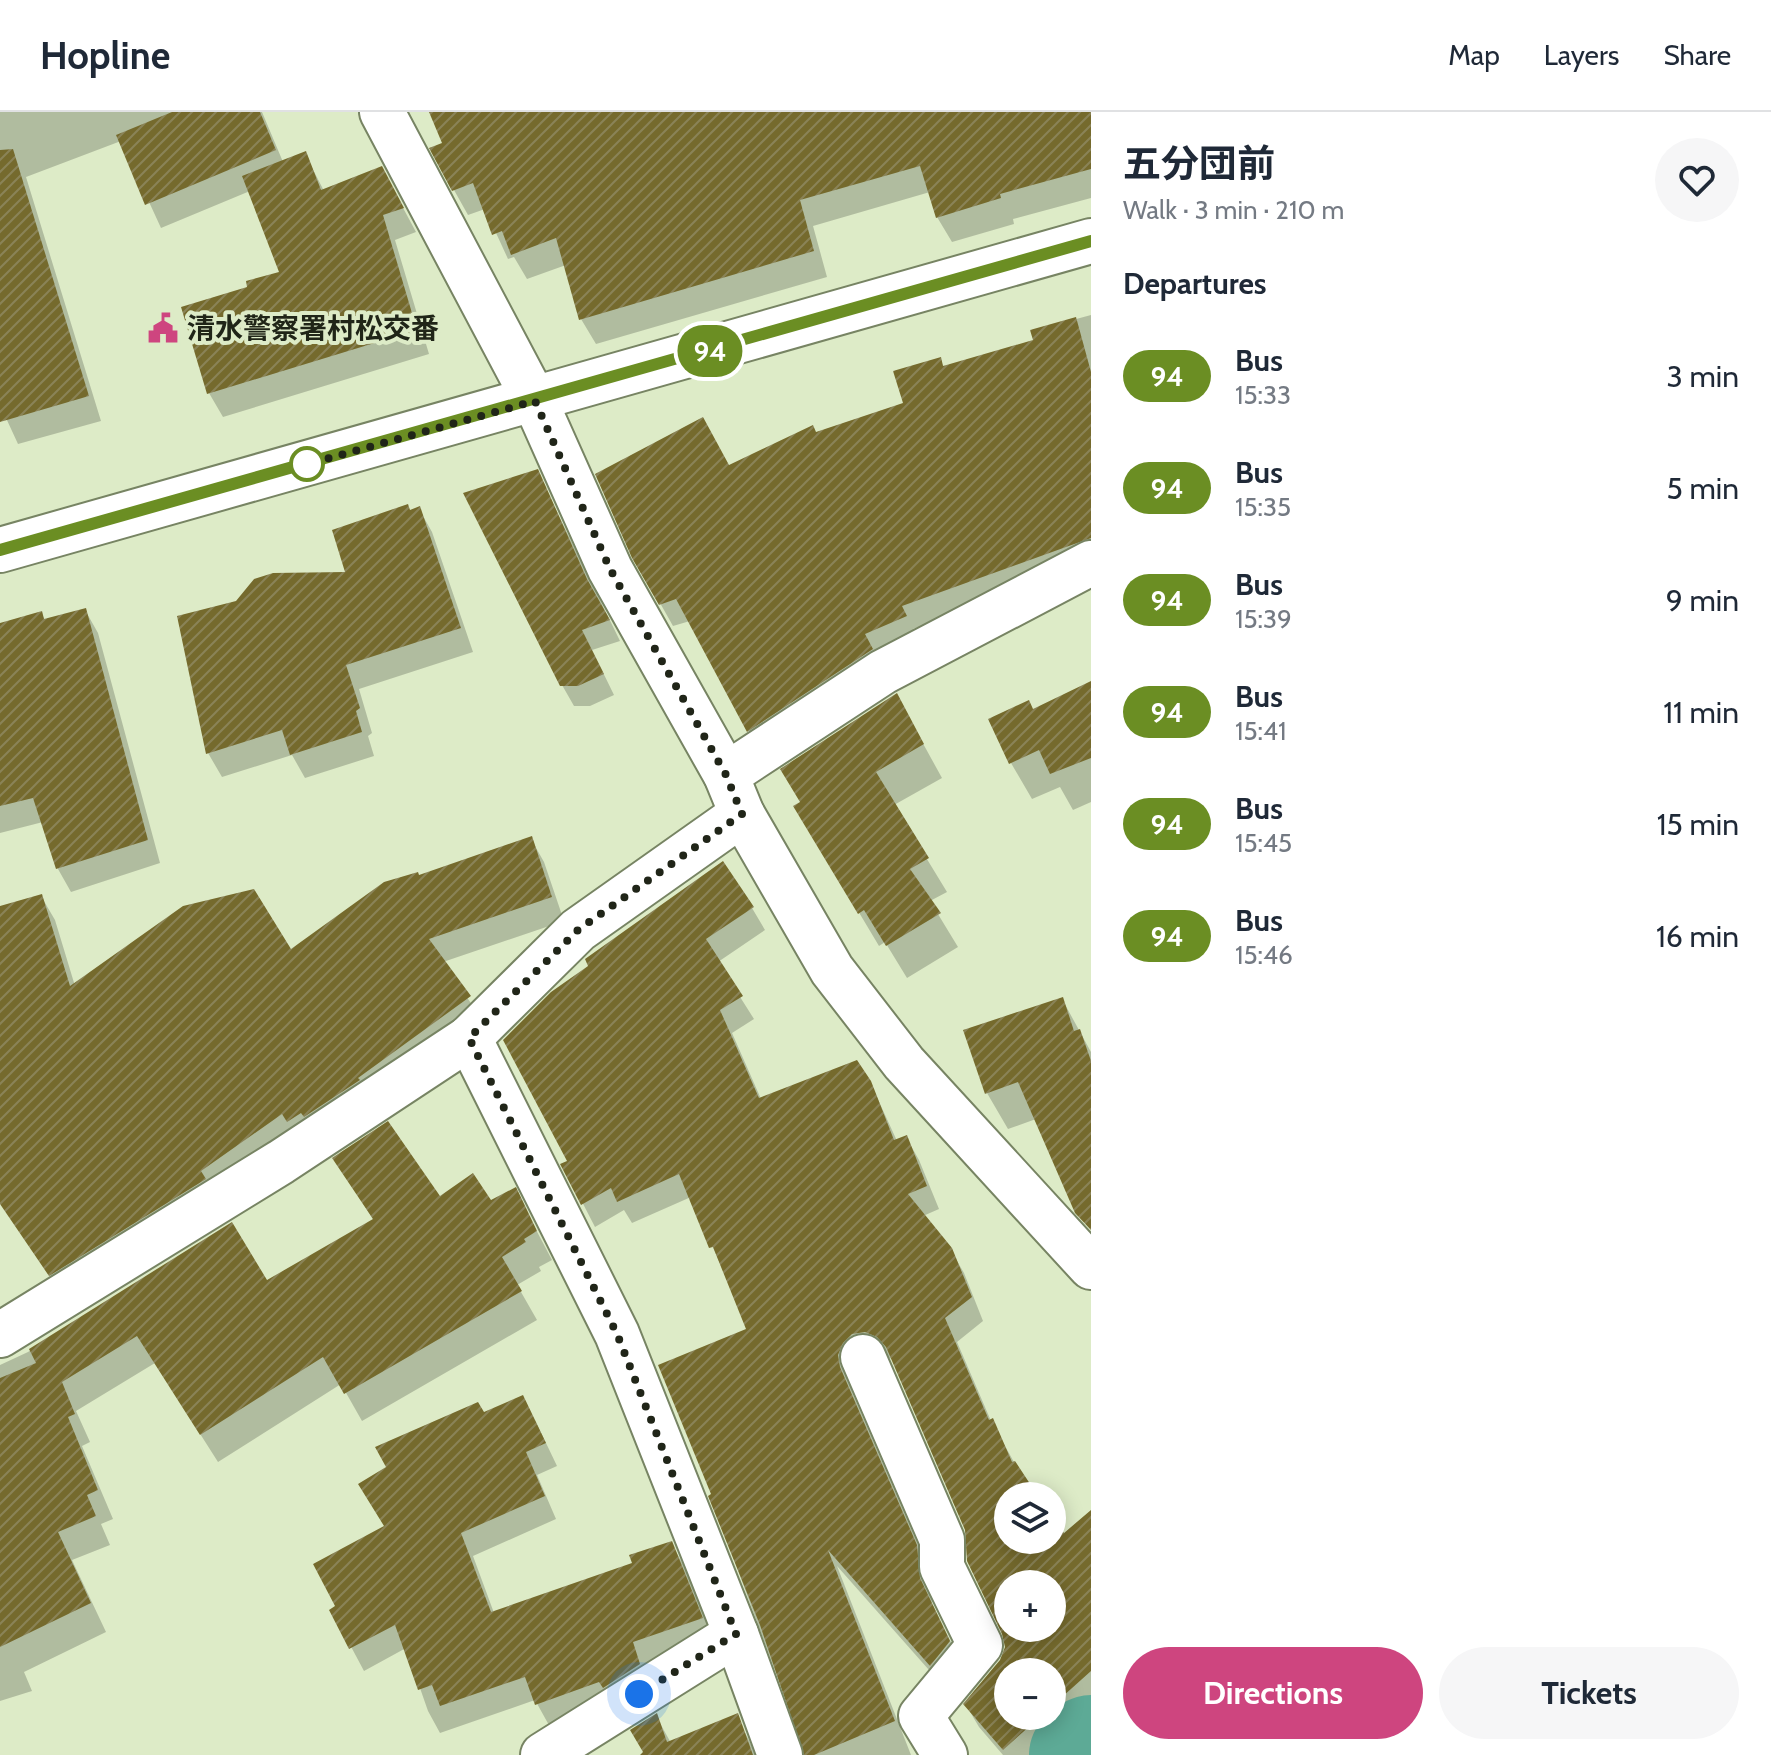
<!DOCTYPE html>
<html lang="en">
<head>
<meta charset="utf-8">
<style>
  body { margin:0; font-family:Cabin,"Noto Sans JP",sans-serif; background:#f6f6f7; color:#1f2937; height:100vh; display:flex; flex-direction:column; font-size:30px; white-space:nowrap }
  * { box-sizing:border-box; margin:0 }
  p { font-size:26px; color:#747a83 }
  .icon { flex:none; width:44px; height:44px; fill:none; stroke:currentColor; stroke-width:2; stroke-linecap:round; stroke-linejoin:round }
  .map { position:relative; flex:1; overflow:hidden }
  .details { display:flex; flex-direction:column; background:#fff; width:680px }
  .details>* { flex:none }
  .badge { padding:0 16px; border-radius:26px; font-size:28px; line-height:52px }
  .tools { position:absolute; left:994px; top:1370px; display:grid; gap:16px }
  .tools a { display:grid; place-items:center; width:72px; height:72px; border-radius:50%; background:#fff; box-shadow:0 4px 20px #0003; font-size:40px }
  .you { position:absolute; width:40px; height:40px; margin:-20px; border:6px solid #fff; border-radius:50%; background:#1a73e8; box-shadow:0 0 0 12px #1a73e833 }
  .map>.badge { position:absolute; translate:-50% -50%; box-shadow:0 0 0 4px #fff }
  h2 { padding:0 32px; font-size:30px; line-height:72px }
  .round { display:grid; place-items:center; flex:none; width:84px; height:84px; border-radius:42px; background:#f6f6f7 }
  .summary { display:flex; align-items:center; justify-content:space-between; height:136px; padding:0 32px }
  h1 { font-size:38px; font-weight:700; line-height:60px }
  .primary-button { display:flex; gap:16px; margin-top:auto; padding:16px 32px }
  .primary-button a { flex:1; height:92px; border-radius:48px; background:#ce457f; color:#fff; font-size:32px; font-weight:700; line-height:92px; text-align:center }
  .primary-button a+a { background:#f6f6f7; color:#1f2937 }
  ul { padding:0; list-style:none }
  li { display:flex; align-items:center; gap:24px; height:112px; padding:0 32px }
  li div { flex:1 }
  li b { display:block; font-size:30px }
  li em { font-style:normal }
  li .badge { min-width:88px; font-weight:700; text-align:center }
  header { display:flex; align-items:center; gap:48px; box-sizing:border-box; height:112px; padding:0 40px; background:#fff; border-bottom:2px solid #e0e1e3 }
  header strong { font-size:38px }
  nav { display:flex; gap:44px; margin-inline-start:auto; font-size:28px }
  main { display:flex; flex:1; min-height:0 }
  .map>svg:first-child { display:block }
  .shadow { fill:#0003; fill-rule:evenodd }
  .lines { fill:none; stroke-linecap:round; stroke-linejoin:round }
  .river { stroke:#5daa96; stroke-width:106 }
  .building { fill:url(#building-hatch); fill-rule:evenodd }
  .minor-casing { stroke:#778463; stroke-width:48 }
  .tertiary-casing { stroke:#778463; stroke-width:48 }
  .minor { stroke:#fff; stroke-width:44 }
  .tertiary { stroke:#fff; stroke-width:44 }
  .line-casing { stroke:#fff; stroke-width:18 }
  .line { stroke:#6b8e23; stroke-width:12 }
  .walk { stroke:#202518; stroke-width:8; stroke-dasharray:0 14.4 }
  .stop-dot { fill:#fff; stroke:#6b8e23; stroke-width:4 }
  .labels { text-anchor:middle; stroke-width:8; stroke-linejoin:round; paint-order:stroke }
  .poi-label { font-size:28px; font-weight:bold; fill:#202518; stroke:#ddebc7; text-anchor:start }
</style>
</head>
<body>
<header>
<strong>Hopline</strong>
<nav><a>Map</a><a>Layers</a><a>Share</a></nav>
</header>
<main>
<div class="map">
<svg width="1091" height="1643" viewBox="0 0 1091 1643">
  <defs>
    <pattern id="building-hatch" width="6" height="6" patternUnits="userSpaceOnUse" patternTransform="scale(2)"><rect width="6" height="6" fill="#756a2d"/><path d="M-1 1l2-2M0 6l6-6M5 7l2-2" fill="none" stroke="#8a8357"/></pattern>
  </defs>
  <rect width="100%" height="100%" fill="#ddebc7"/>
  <g class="shadow">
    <path d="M0 0H262L283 50 305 42 324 79 395 81 416 120 395 128 429 242 223 305 209 281 249 176 281 161 250 79 161 116 121 29 26 65 101 309 18 332 0 293Z"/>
    <path d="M436 0H1091V86L1013 107 1014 112 952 130 937 105 930 80 813 114 827 165 596 232 581 207 566 153 527 167 514 145 508 147 485 97 468 103 454 78Z"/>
    <path d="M1091 203V450L1072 461 913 517 918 527 761 641 690 509 673 514 634 445 729 356 906 293 940 248 944 255 1035 229 1032 219Z"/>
    <path d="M537 359 620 529 592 538 614 583 590 594H574L562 573Z"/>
    <path d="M419 397 432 420 473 540 359 577 372 621 368 624 374 644 305 666 292 643 222 665 208 641 348 462 410 400Z"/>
    <path d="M85 498 98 521 160 751 71 780 58 757 43 710 0 721V513L41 501 45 508Z"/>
    <path d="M1091 571V690L1073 698 1060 675 1032 687 1011 651 1033 599Z"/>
    <path d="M915 617 942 666 894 693 947 780 930 789 958 835 907 866 885 830 879 834 796 695Z"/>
    <path d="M531 727 544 750 564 809 443 850 483 909 64 1186 0 1090V796L41 784 55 808 75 874 291 840 419 765Z"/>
    <path d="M752 796 765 818 718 850 754 907 732 921 761 987 870 970 897 1029 906 1025 919 1048 939 1097 923 1104 950 1137 964 1161 983 1209 957 1230 991 1309 1033 1384H1008V1428H1052V1408L1063 1424 1091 1401V1594L1036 1643H1003L979 1615 966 1593 1001 1550 1007 1535 967 1418 894 1248 881 1242 850 1265 852 1280 929 1458 932 1491 962 1553 944 1575 837 1454 911 1643H806L711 1385 749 1218 691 1085 632 1111 624 1098 595 1115 563 1053 569 1050 505 928ZM1008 1472H1052V1516H1008ZM1008 1560H1052V1604H1008Z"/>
    <path d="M1062 887 1091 940V1108L1036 1007 1008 1017 987 981Z"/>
    <path d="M335 1047 440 1086 491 1091 515 1078 552 1148 539 1155 541 1159 517 1173 537 1208 362 1309 341 1272 218 1350 155 1251 76 1299 90 1330 82 1334 113 1407 101 1412 110 1433 72 1448 106 1520 24 1560 32 1579 0 1589V1253L28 1240 231 1112 267 1171 374 1109Z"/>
    <path d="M483 1303 535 1308 557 1354 537 1363 556 1407 473 1444 494 1501 634 1452 671 1431 684 1454 714 1529 644 1552 652 1575 550 1615 535 1588 440 1621 428 1599 406 1536 364 1559 332 1499 386 1416Z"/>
    <path d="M656 1604 671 1631 737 1604 756 1643H646Z"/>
  </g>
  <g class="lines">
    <path class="river" d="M1082 1643 1091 1636"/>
  </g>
  <g class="building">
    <path d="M172 0H260L276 38 145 93 116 23Z"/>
    <path d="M429 0H1091V57L1000 82 1001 86 936 106 920 54 800 88 814 139 579 208 556 126 511 143 502 119 492 123 473 71 452 79 429 36 442 31Z"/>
    <path d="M13 37 89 284 0 310V38Z"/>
    <path d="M306 39 321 78 382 54 404 96 383 103 417 218 207 282 181 195 247 175 246 169 279 160 242 64Z"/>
    <path d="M1076 205 1091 260V426L902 494 907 504 865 522 873 537 747 620 676 487 659 493 632 446 595 362 703 305 729 353 813 313 816 320 903 291 893 259 941 245 943 254 1033 228 1030 218Z"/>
    <path d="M538 357 587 467 610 508 582 518 604 562 578 574H560L463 381Z"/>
    <path d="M408 392 410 398 420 394 461 516 346 553 360 596 356 599 362 620 290 643 282 618 206 642 177 504 236 489 254 467 273 461 345 460 332 418Z"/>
    <path d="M86 496 148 728 56 757 33 686 0 694V511L42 499 44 507Z"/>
    <path d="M1091 569V646L1050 662 1039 638 1009 652 988 607 1029 588 1033 597Z"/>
    <path d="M897 581 924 632 876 660 929 746 910 757 941 801 886 834 864 798 858 802 793 694 800 690 780 657Z"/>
    <path d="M532 724 552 785 429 827 471 884 358 966 360 968 304 1005 301 1001 287 1010 282 1002 201 1059 206 1067 49 1164 0 1092V794L42 782 70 874 183 794 254 777 291 837 384 770 418 760 419 763Z"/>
    <path d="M723 749 754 795 706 827 743 884 720 898 759 986 857 948 871 969 894 1028 907 1023 927 1074 908 1082 952 1136 972 1185 945 1206 989 1308 993 1306 1012 1350 1015 1349 1038 1384H1008V1428H1052V1404L1064 1421 1091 1398V1559L1052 1594V1560H1008V1604H1041L1003 1638 963 1592 1000 1548 1005 1535 1002 1522 967 1449 965 1418 886 1235 877 1225 865 1220 852 1222 843 1231 838 1243 840 1255 917 1433 920 1466 950 1529 930 1554 828 1438 895 1609 814 1643H804L760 1513 708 1384 711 1382 658 1253 746 1217 713 1135 709 1136 679 1062 617 1090 611 1076 581 1093 560 1052 567 1049 503 928 551 880 588 854 585 847ZM1008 1472H1052V1516H1008Z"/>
    <path d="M1063 885 1074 919 1080 917 1091 949V1118L1075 1101 1018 970 985 982 963 918Z"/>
    <path d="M388 1009 440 1084 473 1061 491 1088 516 1075 537 1119 524 1127 526 1130 502 1145 522 1179 344 1282 323 1245 200 1323 137 1224 62 1270 75 1302 68 1305 98 1378 87 1383 96 1404 58 1420 91 1491 0 1535V1266L36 1251 29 1237 232 1110 267 1168 373 1107 332 1046Z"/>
    <path d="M523 1283 546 1331 526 1340 545 1384 461 1421 491 1500 632 1451 629 1443 672 1429 703 1506 633 1530 640 1552 603 1576 599 1570 535 1593 525 1565 440 1594 432 1573 418 1578 395 1513 349 1537 329 1498 335 1494 313 1452 384 1414 358 1372 386 1355 375 1335 478 1290 484 1300Z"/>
    <path d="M657 1601 667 1630 738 1601 753 1643H640L643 1640 630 1618Z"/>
  </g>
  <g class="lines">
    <g class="minor-casing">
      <g id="minor">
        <path d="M382 0 535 289 610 457 726 663 742 702 832 858 904 951 1091 1155"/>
        <path d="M726 663 883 560 1091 451"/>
        <path d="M469 926 617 1222 736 1522 543 1643"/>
        <path d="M0 1223 281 1050 469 926 578 818 742 702"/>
        <path d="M863 1245 942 1428V1455L980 1533 921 1604 945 1643"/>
        <path d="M736 1522 780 1643"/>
      </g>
    </g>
    <g class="tertiary-casing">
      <path id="tertiary" d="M0 438 1091 129"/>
    </g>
    <use href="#minor" class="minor"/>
    <use href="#tertiary" class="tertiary"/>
  </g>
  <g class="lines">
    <g class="line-casing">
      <path id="line" d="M0 438 1091 129"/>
    </g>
    <use href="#line" class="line"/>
    <path class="walk" d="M307 352 297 355 535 289 610 457 726 663 742 702 578 818 469 926 617 1222 736 1522 639 1582"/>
  </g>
  <defs>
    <g id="civic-bare" transform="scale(2.4)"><path d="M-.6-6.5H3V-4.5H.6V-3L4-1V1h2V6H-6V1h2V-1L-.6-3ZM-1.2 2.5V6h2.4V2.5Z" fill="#ce457f" stroke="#ddebc7" stroke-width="2.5" paint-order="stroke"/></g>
  </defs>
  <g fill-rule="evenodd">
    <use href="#civic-bare" x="163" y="216"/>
  </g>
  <circle class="stop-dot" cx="307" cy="352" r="16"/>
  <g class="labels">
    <g class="poi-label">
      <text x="187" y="226">清水警察署村松交番</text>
    </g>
  </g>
</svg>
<div class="tools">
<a><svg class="icon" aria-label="layers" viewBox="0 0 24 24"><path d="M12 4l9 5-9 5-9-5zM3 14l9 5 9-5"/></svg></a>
<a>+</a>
<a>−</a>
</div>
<div class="you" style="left:639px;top:1582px"></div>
<b class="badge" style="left:710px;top:239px;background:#6b8e23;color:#fff">94</b>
</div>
<section class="details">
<div class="summary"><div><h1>五分団前</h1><p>Walk · 3 min · 210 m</p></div><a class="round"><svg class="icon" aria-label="heart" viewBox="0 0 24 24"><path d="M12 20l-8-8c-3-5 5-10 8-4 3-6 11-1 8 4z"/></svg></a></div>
<h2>Departures</h2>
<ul>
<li><span class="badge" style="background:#6b8e23;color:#fff">94</span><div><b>Bus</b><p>15:33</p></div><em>3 min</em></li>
<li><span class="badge" style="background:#6b8e23;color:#fff">94</span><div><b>Bus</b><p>15:35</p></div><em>5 min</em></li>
<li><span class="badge" style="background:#6b8e23;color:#fff">94</span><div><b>Bus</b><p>15:39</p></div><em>9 min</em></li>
<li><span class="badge" style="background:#6b8e23;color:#fff">94</span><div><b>Bus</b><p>15:41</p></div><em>11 min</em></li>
<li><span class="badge" style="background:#6b8e23;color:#fff">94</span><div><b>Bus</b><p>15:45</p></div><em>15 min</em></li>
<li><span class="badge" style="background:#6b8e23;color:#fff">94</span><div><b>Bus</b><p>15:46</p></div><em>16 min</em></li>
</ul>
<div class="primary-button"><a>Directions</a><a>Tickets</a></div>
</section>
</main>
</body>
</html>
